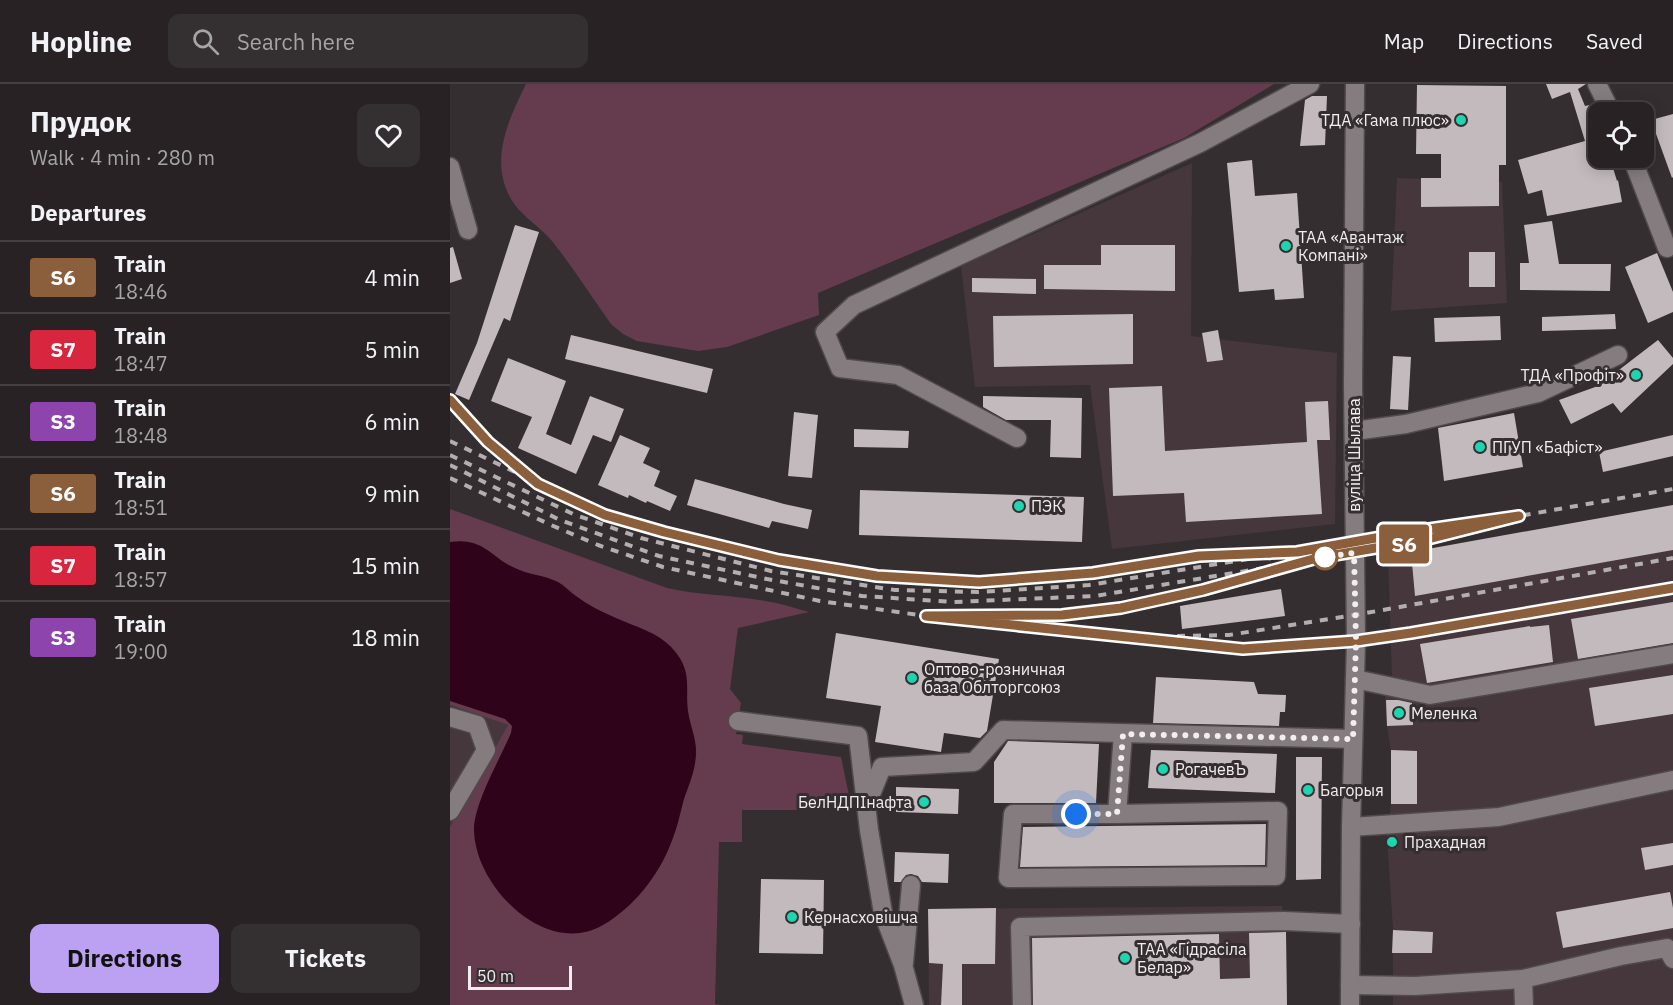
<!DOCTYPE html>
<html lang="en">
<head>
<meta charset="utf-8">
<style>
  body { margin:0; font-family:"IBM Plex Sans",sans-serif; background:#342f31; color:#f1f3f6; height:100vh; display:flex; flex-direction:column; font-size:22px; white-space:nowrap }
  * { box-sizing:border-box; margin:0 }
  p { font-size:20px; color:#a5a4a6 }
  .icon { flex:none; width:33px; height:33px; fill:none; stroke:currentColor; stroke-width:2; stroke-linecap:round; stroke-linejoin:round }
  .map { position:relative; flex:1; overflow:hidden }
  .drawer { display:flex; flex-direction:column; background:#282224; width:450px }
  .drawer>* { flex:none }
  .badge { padding:0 12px; border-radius:4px; font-size:21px; line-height:39px }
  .controls { position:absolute; left:1138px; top:18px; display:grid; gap:12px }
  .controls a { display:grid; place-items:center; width:66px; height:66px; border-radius:12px; background:#282224; box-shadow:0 3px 15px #0003,0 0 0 2px #443f41; font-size:30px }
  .scale { position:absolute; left:18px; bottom:15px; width:104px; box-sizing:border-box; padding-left:6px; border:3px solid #f2edee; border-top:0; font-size:16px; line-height:21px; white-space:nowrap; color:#f2edee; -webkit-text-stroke:4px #352e30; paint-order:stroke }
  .you { position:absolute; width:30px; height:30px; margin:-15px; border:4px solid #fff; border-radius:50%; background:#1a73e8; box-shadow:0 0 0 9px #1a73e833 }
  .map>.badge { position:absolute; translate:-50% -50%; box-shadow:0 0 0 3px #fff }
  h2 { padding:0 30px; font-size:22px; line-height:54px }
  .round { display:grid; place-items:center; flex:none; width:63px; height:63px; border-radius:12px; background:#342f31 }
  .head { display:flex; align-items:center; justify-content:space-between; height:102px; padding:0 30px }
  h1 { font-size:28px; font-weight:800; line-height:45px }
  .button { display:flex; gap:12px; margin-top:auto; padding:12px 30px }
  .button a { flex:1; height:69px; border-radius:12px; background:#bca0f2; color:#111; font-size:24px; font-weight:800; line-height:69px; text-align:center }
  .button a+a { background:#342f31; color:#f1f3f6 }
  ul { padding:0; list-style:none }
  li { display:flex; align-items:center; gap:18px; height:72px; padding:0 30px; border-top:2px solid #443f41 }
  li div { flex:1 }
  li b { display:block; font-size:22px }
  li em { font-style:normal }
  li .badge { min-width:66px; font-weight:700; text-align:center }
  header { display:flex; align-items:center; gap:36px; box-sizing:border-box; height:84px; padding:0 30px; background:#282224; border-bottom:2px solid #443f41 }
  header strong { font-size:28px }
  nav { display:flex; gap:33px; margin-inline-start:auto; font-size:21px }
  .search { width:420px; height:54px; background:#342f31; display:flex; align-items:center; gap:15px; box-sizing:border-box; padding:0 21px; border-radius:12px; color:#a5a4a6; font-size:22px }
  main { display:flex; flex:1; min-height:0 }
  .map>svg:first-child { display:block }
  .built { fill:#45373c }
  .green { fill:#653c4d }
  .water { fill:#2f0319 }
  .building { fill:#c3babd }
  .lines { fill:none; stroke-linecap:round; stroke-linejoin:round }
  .minor-casing { stroke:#504a4b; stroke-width:21 }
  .minor { stroke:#847c7f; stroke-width:18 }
  .rail { stroke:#b3aeaf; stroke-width:4; stroke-dasharray:8 8; stroke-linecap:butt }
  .line-casing { stroke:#fff; stroke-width:14 }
  .line { stroke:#8b5e3c; stroke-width:9 }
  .walk { stroke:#f2edee; stroke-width:6; stroke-dasharray:0 10.8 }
  .poi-dot { fill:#1dd5b1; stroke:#352e30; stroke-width:2 }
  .stop-dot { fill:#fff; stroke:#8b5e3c; stroke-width:3 }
  .labels { text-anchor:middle; stroke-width:6; stroke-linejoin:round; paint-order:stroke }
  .poi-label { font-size:16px; fill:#f2edee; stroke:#352e30; text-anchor:start }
  .street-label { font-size:16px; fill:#f2edee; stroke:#352e30 }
</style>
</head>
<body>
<header>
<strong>Hopline</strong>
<div class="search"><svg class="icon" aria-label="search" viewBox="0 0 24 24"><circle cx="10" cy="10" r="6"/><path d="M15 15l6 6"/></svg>Search here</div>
<nav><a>Map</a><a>Directions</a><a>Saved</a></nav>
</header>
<main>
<section class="drawer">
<div class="head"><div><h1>Прудок</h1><p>Walk · 4 min · 280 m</p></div><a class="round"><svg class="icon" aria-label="heart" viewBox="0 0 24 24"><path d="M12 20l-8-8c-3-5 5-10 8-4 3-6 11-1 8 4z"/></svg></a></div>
<h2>Departures</h2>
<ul>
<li><span class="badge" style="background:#8b5e3c;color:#fff">S6</span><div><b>Train</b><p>18:46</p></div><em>4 min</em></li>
<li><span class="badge" style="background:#d7263d;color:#fff">S7</span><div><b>Train</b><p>18:47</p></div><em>5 min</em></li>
<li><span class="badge" style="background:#8e44ad;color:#fff">S3</span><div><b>Train</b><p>18:48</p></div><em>6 min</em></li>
<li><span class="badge" style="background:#8b5e3c;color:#fff">S6</span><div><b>Train</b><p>18:51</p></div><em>9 min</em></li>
<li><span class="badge" style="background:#d7263d;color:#fff">S7</span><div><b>Train</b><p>18:57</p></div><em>15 min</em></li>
<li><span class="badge" style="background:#8e44ad;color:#fff">S3</span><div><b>Train</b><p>19:00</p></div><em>18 min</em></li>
</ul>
<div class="button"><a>Directions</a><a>Tickets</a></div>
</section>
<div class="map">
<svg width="1223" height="921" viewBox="0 0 1223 921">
  <rect width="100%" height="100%" fill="#352e30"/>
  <g class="built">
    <path d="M742 79 741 252 887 269 885 440 662 465 640 301 525 303 511 182Z"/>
    <path d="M947 94 1052 98 1057 219 941 227Z"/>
    <path d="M1223 421V921H943V846L937 752 941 720V667L937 642 934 598 942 596 938 473Z"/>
    <path d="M0 621 58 641 0 743Z"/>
    <path d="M832 822 836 847 837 921H479L478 825Z"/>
  </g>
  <g class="green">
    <path d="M76 0H824L734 54 368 209 369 231 277 263 248 267 187 257 173 250 161 240C141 212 123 183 102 157 91 144 75 134 65 121 37 82 57 38 76 0Z"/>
    <path d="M0 425 217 504C247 511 279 511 309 516 326 518 342 523 359 528L288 544 280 605 291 619 286 650 293 651 292 660 391 673 402 726H292V758H269L265 920 273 921H0V743L58 641 0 621Z"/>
  </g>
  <path class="water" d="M0 458C34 453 40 473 65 484 79 491 94 491 108 498 115 502 120 508 126 512 138 521 152 528 166 534 188 544 212 549 227 570 242 590 235 605 238 627 240 642 247 655 246 671 245 687 239 701 234 715 230 730 227 745 221 759 209 791 183 824 153 841 96 874 25 803 24 746 24 719 50 675 61 649L62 642 55 635 0 617Z"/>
  <g class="building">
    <path d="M1096 0H1136L1128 5 1135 22 1144 20 1145 22 1149 35V74H1160L1167 97 1168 96 1172 118 1097 132 1092 106 1078 110 1068 76 1135 57 1120 8 1102 15Z"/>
    <path d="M967 1 1056 2V81H1049V122L971 123V94H991V70H966Z"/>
    <path d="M862 12H877L875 61 850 62 855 16Z"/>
    <path d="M1223 30V93L1222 94 1201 36Z"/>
    <path d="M802 76 805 112 847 109 854 214 825 216 824 205 789 208 777 79Z"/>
    <path d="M1102 137 1109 180H1161L1160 207 1070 206V179H1079L1074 141Z"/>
    <path d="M65 141 89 148 60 237 54 234 19 316 5 310 27 259Z"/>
    <path d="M651 161H725V207L594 205V181H651Z"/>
    <path d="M3 163 12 195 0 199V164Z"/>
    <rect x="1019" y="168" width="26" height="35"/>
    <path d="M1207 169 1223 208V228L1198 239 1175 183Z"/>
    <path d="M522 194 586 195V210L522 208Z"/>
    <path d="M683 230V280L544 283 543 232Z"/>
    <path d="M1165 230 1166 245 1092 247V233Z"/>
    <path d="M1050 232 1051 256 985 258 984 234Z"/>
    <path d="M768 246 773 276 757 278 752 249Z"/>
    <path d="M121 251 263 285 257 309 115 275Z"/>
    <path d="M1208 256 1223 274V280L1171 329 1163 319 1121 340 1109 316 1148 302Z"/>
    <path d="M943 272 961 273 958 326 940 325Z"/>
    <path d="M58 274 116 297 96 350 121 361 140 312 174 325 161 358 143 351 126 390 68 364 82 333 41 317Z"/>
    <path d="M712 302 715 367 857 358 855 318 878 317 880 356H867L872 430 736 438 734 409 663 412 659 304Z"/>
    <path d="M533 312 632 314 631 374 600 373 601 336H556L533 323Z"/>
    <path d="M344 328 368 331 362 394 338 392Z"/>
    <path d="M1064 329 1073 383 994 397 988 344Z"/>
    <path d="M404 345 459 347 458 364 404 363Z"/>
    <path d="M170 351 200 364 193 379 210 387 204 402 227 412 220 427 197 417 196 419 179 411 178 414 148 401Z"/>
    <path d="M1223 351V372L1153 388 1149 368Z"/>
    <path d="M245 395 334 420 362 426 358 445 322 437 319 444 237 421Z"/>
    <path d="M410 406 634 413 632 458 409 451Z"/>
    <path d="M1223 421V466L965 512 961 468Z"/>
    <path d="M831 505 835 532 732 545 730 522Z"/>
    <path d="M1223 518V559L1128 575 1121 535Z"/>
    <path d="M1099 541 1103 578 977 599 970 560 1080 542V543Z"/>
    <path d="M386 549 549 575 537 647 530 654 494 649 491 668 425 658 431 622 376 614Z"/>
    <path d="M1223 591V630L1145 642 1139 604Z"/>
    <path d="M706 593 804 598 808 610 836 611 835 628H830L829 642 703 639Z"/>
    <path d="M936 616H948L962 619 963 641 937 642Z"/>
    <path d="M558 657 649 660 646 719H544V678Z"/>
    <path d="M701 666 827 670 825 709 698 704Z"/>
    <path d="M941 666 967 667V720H941Z"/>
    <path d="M846 673H872L871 795 846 796Z"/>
    <path d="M446 703 509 705 508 730 446 728Z"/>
    <path d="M816 740 815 781 570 783 573 743Z"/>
    <path d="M1223 759V781L1195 786 1191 764Z"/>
    <path d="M445 768 499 770 498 799 472 798 468 792 461 790 456 791 451 798H444Z"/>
    <path d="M311 795 374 796 373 870 309 869Z"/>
    <path d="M1220 808 1223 824V844L1113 864 1106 828Z"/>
    <path d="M546 824 545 880H512V921H491L493 880 479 879 478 825Z"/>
    <path d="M943 846 983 848 982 869H942Z"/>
    <path d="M836 848 837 921H583L582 854 769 850 770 895 800 894 799 849Z"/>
  </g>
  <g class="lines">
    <g class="minor-casing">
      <g id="minor">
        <path d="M1147 0 1161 28"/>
        <path d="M1182 74 1217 164"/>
        <path d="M0 83 18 146"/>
        <path d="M904 347 956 340 1088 309 1168 271"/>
        <path d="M567 354 448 291 390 284 375 248 404 221 750 59 860 0"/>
        <path d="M905 595 980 611 1223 570"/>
        <path d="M0 633 27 641 36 666 0 727"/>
        <path d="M288 637 408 652 419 746 433 829 453 881 464 921"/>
        <path d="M417 720 432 683 524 678 553 646 903 655"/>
        <path d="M667 730H563L558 794 826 792 828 727 667 730 673 650"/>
        <path d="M901 743 1049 733 1223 696"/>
        <path d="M454 879 461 801"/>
        <path d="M1073 895 1074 921"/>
        <path d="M900 901 965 902 1073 895 1171 872 1217 864 1223 875"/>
        <path d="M572 921 570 843 834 837 901 840"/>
        <path d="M900 921 901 743 906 557 903 301 905 0"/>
      </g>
    </g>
    <use href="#minor" class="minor"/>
    <g class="rail">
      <path d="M0 316 38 358 72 387"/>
      <path d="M0 357 155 431 214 449 329 476 427 492 529 498 643 489 749 472 784 471"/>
      <path d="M0 371 123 430 191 454 321 487 445 506 528 508 639 501 1000 442"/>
      <path d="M0 381 110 436 209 472 317 495 412 512 504 518 645 512 904 469 978 455 1069 432 1223 405"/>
      <path d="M0 394 101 441 148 461 213 483 370 517 476 532 793 565 906 557 961 549 1223 504"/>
      <path d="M536 531C562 531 589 533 614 531 677 525 739 510 799 493"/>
      <path d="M727 552 779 551 905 531 1223 474"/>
    </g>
  </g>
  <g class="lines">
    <g class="line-casing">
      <path id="line" d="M0 316 38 358 88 400 155 431 214 448 329 476 427 492 529 498 643 489 749 472 847 468 965 447 1069 432 978 455 867 474 753 506 671 524 612 531 476 532 793 565 906 557 961 549 1223 504"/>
    </g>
    <use href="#line" class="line"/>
    <path class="walk" d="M626 730H667L673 650 903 655 906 557 904 469 875 473"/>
  </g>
  <g class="poi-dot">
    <circle cx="1011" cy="36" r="6"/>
    <circle cx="836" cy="162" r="6"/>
    <circle cx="1186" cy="291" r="6"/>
    <circle cx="1030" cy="363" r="6"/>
    <circle cx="569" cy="422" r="6"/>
    <circle cx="462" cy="594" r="6"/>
    <circle cx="949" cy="629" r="6"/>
    <circle cx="713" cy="685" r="6"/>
    <circle cx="858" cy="706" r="6"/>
    <circle cx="474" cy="718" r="6"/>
    <circle cx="942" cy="758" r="6"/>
    <circle cx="342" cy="833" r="6"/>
    <circle cx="675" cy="874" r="6"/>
  </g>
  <circle class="stop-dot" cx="875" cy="473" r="12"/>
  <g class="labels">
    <g class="poi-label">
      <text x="999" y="42" text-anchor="end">ТДА «Гама плюс»</text>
      <text x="848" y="159">ТАА «Авантаж<tspan x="848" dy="18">Компані»</tspan></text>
      <text x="1174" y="297" text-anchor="end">ТДА «Профіт»</text>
      <text x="1042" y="369">ПГУП «Бафіст»</text>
      <text x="581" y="428">ПЭК</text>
      <text x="474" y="591">Оптово-розничная<tspan x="474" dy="18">база Облторгсоюз</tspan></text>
      <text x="961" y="635">Меленка</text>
      <text x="725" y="691">РогачевЪ</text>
      <text x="870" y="712">Багорыя</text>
      <text x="462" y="724" text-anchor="end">БелНДПІнафта</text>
      <text x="954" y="764">Прахадная</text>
      <text x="354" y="839">Кернасховішча</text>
      <text x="687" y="871">ТАА «Гідрасіла<tspan x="687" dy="18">Белар»</tspan></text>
    </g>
    <g class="street-label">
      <text transform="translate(904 371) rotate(-90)" y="6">вуліца Шылава</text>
    </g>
  </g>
</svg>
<div class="controls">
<a><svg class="icon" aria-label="locate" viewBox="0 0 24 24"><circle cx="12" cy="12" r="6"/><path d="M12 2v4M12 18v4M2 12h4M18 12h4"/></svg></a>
</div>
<div class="scale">50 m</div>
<div class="you" style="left:626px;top:730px"></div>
<b class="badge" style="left:954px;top:460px;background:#8b5e3c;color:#fff">S6</b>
</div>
</main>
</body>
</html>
